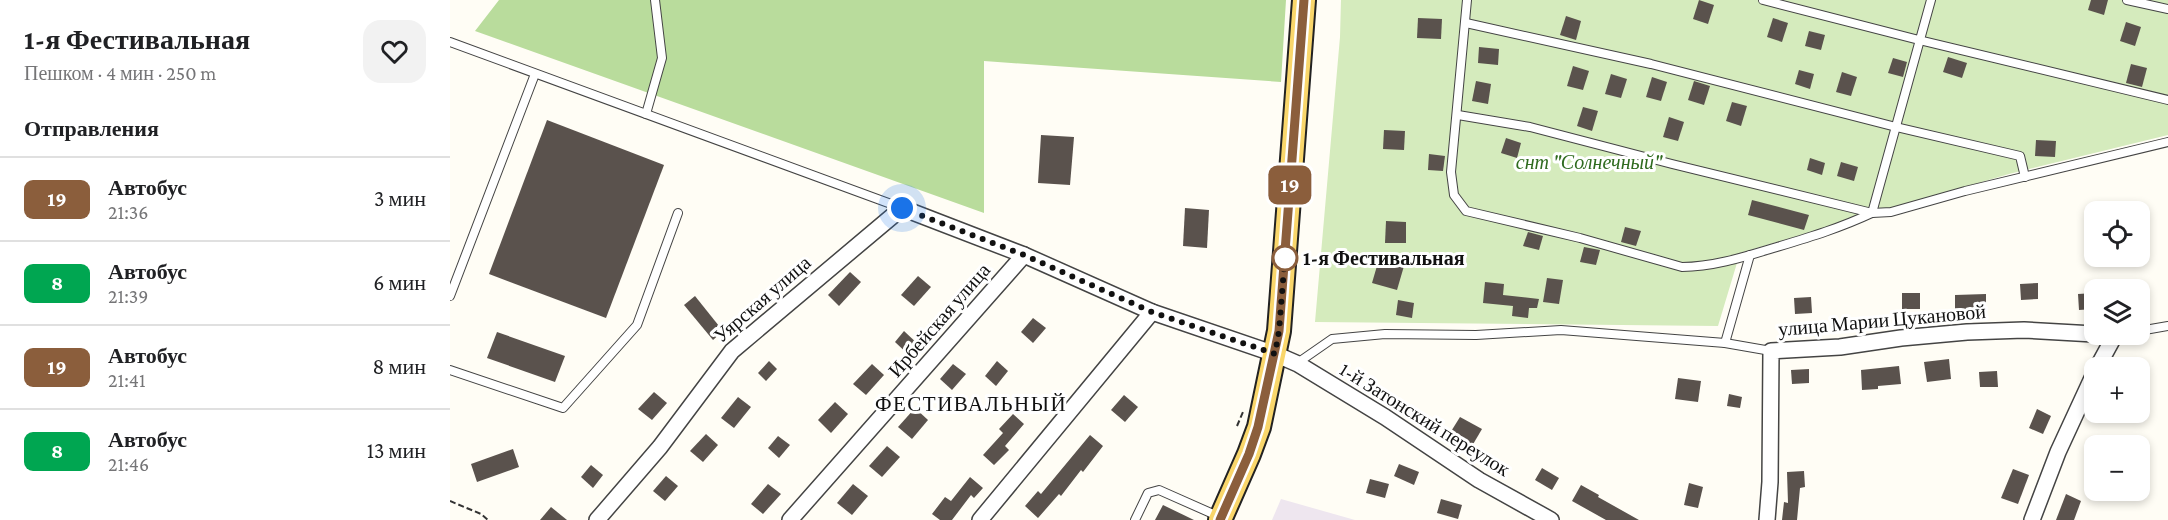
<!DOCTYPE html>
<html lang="ru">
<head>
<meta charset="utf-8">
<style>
  body { margin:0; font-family:"Crimson Pro",serif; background:#f2f2f2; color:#202124; height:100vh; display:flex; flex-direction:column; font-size:22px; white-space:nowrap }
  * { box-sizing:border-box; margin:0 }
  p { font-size:20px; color:#757577 }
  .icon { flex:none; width:33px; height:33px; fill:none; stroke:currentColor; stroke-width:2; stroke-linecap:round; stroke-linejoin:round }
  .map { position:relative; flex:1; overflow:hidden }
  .side { display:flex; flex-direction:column; background:#fff; width:450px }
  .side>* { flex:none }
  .badge { padding:0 12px; border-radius:9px; font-size:21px; line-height:39px }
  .fabs { position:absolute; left:1634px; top:201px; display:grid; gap:12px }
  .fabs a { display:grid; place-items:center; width:66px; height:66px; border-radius:12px; background:#fff; box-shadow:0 3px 9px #0003; font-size:30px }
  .you { position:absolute; width:30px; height:30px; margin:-15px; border:4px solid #fff; border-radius:50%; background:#1a73e8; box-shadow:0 0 0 9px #1a73e833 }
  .map>.badge { position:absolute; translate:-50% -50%; box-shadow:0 0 0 3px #fff }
  h2 { padding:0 24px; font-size:22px; line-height:54px }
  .round { display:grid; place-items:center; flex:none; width:63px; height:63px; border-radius:18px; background:#f2f2f2 }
  .head { display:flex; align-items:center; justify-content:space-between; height:102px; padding:0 24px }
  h1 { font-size:28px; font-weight:700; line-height:45px }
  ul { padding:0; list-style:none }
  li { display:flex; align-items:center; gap:18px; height:84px; padding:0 24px; border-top:2px solid #e0e0e0 }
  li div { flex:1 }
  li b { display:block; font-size:22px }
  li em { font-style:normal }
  li .badge { min-width:66px; font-weight:700; text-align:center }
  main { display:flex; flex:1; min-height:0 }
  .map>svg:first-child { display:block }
  .industrial { fill:#eee6ef }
  .green { fill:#d5ebbd }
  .forest { fill:#b9dc9c }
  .building { fill:#5a524d }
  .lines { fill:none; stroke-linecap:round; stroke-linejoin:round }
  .lane-casing { stroke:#444; stroke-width:10 }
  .street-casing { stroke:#444; stroke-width:18 }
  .primary-casing { stroke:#222; stroke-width:26 }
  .path { stroke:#333; stroke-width:2; stroke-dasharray:6 3; stroke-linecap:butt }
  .lane { stroke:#fff; stroke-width:8 }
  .street { stroke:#fff; stroke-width:15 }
  .primary { stroke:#f9d66b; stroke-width:22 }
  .line-casing { stroke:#fff; stroke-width:14 }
  .line { stroke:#8b5e3c; stroke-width:9 }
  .walk { stroke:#111; stroke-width:6; stroke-dasharray:0 10.8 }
  .stop-dot { fill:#fff; stroke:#8b5e3c; stroke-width:3 }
  .labels { text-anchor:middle; stroke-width:6; stroke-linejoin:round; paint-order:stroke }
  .park-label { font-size:20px; font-style:italic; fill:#2f6b1f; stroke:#fff }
  .stop-label { font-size:20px; font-weight:bold; fill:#111; stroke:#fff; text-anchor:start }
  .street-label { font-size:20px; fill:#111; stroke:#fff }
  .neighbourhood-label { font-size:21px; letter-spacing:1.5px; fill:#111; stroke:#fff }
</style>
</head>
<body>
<main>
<section class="side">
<div class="head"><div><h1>1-я Фестивальная</h1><p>Пешком · 4 мин · 250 m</p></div><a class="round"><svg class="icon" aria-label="heart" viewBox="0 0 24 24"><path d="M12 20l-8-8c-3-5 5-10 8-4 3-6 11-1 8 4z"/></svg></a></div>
<h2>Отправления</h2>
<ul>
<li><span class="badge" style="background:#8b5e3c;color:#fff">19</span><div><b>Автобус</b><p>21:36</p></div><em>3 мин</em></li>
<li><span class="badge" style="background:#00a651;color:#fff">8</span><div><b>Автобус</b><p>21:39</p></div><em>6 мин</em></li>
<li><span class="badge" style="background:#8b5e3c;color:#fff">19</span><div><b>Автобус</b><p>21:41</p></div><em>8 мин</em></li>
<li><span class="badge" style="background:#00a651;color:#fff">8</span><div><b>Автобус</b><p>21:46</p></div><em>13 мин</em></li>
</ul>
</section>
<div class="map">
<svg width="1718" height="520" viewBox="0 0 1718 520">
  <rect width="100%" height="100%" fill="#fffdf5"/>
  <path class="industrial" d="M831 499 905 520H822Z"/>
  <path class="green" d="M891 0H1718V135L1559 174 1290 253 1268 326 865 322 890 37Z"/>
  <path class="forest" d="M49 0H836L831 82 534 61V213L25 31Z"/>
  <g class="building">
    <path d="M1249 0 1264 5 1258 24 1243 19Z"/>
    <path d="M1641 0H1658L1654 15 1638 10Z"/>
    <path d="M1116 16 1131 21 1126 40 1110 35Z"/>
    <path d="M968 18 992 19 991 39 967 38Z"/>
    <path d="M1323 18 1338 23 1332 42 1317 37Z"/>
    <path d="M1676 22 1691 27 1685 46 1670 41Z"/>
    <path d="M1359 31 1375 35 1371 50 1355 46Z"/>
    <path d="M1029 47 1049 49 1048 65 1028 63Z"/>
    <path d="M1498 57 1517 63 1512 78 1493 72Z"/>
    <path d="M1443 58 1457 62 1453 77 1438 73Z"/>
    <path d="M1681 64 1697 68 1692 87 1676 83Z"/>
    <path d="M1123 66 1139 71 1133 90 1117 86Z"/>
    <path d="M1349 70 1364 74 1360 89 1345 84Z"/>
    <path d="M1392 72 1407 77 1401 96 1386 92Z"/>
    <path d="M1161 74 1177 79 1171 98 1155 94Z"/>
    <path d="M1202 77 1217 82 1211 101 1196 97Z"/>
    <path d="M1026 81 1041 84 1038 104 1022 101Z"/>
    <path d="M1244 81 1260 86 1254 105 1238 100Z"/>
    <path d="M1282 102 1297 106 1291 126 1276 121Z"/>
    <path d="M1133 107 1148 111 1142 131 1127 126Z"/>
    <path d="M1219 117 1234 122 1228 141 1213 137Z"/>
    <path d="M97 120 214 165 156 318 39 274Z"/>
    <path d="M934 130 955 131 954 150 933 149Z"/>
    <path d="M591 135 624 137 620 185 588 183Z"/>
    <path d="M1056 138 1071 143 1067 158 1051 153Z"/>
    <path d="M1586 140 1606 141 1605 157 1585 156Z"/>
    <path d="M979 154 995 156 993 171 978 170Z"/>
    <path d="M1360 158 1375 163 1372 175 1357 170Z"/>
    <path d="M1391 162 1408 167 1404 181 1387 176Z"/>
    <path d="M1302 200 1359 215 1354 230 1298 215Z"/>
    <path d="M735 208 759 210 757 248 733 246Z"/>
    <path d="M936 221 956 222V243H935Z"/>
    <path d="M1175 227 1191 231 1186 246 1171 242Z"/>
    <path d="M1078 232 1093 236 1089 250 1073 246Z"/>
    <path d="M1134 247 1150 250 1146 265 1130 262Z"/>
    <path d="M929 259 954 266 947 290 922 283Z"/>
    <path d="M400 272 411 282 389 306 378 295Z"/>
    <path d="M468 276 481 287 464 306 451 295Z"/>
    <path d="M1097 278 1113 280 1109 304 1093 302Z"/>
    <path d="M1035 282 1054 284 1053 295 1089 299 1087 308H1079L1078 318 1062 316 1063 306 1033 303Z"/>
    <path d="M1588 283V299L1571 300 1570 284Z"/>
    <rect x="1452" y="293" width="18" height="16"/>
    <path d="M1644 293V309L1629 310 1628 294Z"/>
    <path d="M1536 294V310L1505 311V295Z"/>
    <path d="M245 296 273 331 263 340 234 305Z"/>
    <path d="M1361 297 1362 313 1345 314 1344 298Z"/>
    <path d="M948 300 964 303 962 318 946 315Z"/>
    <path d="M583 318 596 328 583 343 571 332Z"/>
    <path d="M454 331 470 346 461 357 445 342Z"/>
    <path d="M47 332 115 356 105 382 37 358Z"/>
    <path d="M1499 359 1501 379 1477 382 1474 362Z"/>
    <path d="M319 361 327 369 316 381 308 373Z"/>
    <path d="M547 361 558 371 546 386 535 376Z"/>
    <path d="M422 364 434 375 416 395 403 384Z"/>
    <path d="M503 364 516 374 502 390 490 379Z"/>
    <path d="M1449 366 1451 384 1428 386V389L1412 390 1411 370Z"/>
    <path d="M1359 369V383L1342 384 1341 370Z"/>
    <path d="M1547 371 1548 387H1530L1529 372Z"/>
    <path d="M1228 378 1251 381 1248 402 1225 399Z"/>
    <path d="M204 392 217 403 202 420 188 409Z"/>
    <path d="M1279 394 1292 397 1290 408 1277 406Z"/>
    <path d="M674 395 688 407 675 422 661 410Z"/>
    <path d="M288 397 301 407 284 428 271 418Z"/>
    <path d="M385 402 398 414 381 433 368 420Z"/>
    <path d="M465 408 478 420 462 439 448 427Z"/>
    <path d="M1587 409 1601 416 1593 434 1579 428Z"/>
    <path d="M563 414 574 424 555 446 559 450 544 465 533 455 553 433 549 429Z"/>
    <path d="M1010 417 1032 429 1022 446 1000 433Z"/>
    <path d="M256 434 268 445 253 462 240 451Z"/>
    <path d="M640 435 653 446 633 472 631 470 611 496 609 494 588 518 575 506 588 491 591 494Z"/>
    <path d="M328 436 340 445 329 458 318 448Z"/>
    <path d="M437 446 450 457 432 477 419 466Z"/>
    <path d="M63 449 69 467 27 482 21 464Z"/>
    <path d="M949 464 969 472 964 485 944 476Z"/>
    <path d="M141 465 153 475 143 488 131 477Z"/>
    <path d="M1092 468 1109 478 1102 490 1085 480Z"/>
    <path d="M1563 469 1579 475 1568 504 1551 498Z"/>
    <path d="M1354 471 1355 487 1350 488 1347 520H1332L1334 502 1338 503 1337 472Z"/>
    <path d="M216 476 228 486 215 501 203 491Z"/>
    <path d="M520 477 533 488 524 498 521 495 502 520H490L482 514 495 497 501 501Z"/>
    <path d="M920 479 939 484 935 498 916 493Z"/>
    <path d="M1239 483 1253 487 1248 508 1234 505Z"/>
    <path d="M318 484 331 494 313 514 301 504Z"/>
    <path d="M403 484 418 496 402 515 387 503Z"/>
    <path d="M1131 485 1149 495 1148 497 1189 520H1156L1122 501Z"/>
    <path d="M1616 494 1631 501 1624 520H1606Z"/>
    <path d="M991 499 1012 505 1008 519 987 513Z"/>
    <path d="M713 505 744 520H705Z"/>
    <path d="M101 507 117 520H90Z"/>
  </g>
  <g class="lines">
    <g class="lane-casing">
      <g id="lane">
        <path d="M1017 0 1001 172 1004 195 1016 211 1130 238 1232 267C1264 267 1297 256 1327 247 1360 237 1390 228 1422 213L1481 0"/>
        <path d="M1313 0 1469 40 1718 100"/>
        <path d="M1677 0 1718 9"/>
        <path d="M1016 23 1201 64 1446 127 1570 156 1575 177"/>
        <path d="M0 42 452 208"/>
        <path d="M196 114 212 58 205 0"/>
        <path d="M1008 115 1080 127 1222 164 1422 213 1441 212 1515 191 1718 142"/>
        <path d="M0 296 85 74"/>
        <path d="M1689 331 1718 326"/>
        <path d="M1275 343 1300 255"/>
        <path d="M846 364 882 339 935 334 1026 335 1111 330 1275 343 1321 351"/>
        <path d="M0 370 113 408 187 325 228 213"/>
        <path d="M685 520 698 493 709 490 770 517"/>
      </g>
    </g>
    <g class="street-casing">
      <g id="street">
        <path d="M1647 368 1665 335 1659 334"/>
        <path d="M147 520 210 447 282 351 452 208 574 255 702 312 825 354 848 364 935 417 1029 480 1101 520"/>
        <path d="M340 520 574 255"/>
        <path d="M530 520 702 312"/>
        <path d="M1317 520 1320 482 1321 351 1390 347 1451 338 1517 332 1574 330 1644 334"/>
        <path d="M1582 520 1608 452 1644 374"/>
      </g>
    </g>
    <g class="primary-casing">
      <path id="primary" d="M770 520 799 454 809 427 829 331 854 0"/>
    </g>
    <g class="path">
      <path d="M787 426 793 412"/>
      <path d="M0 501 31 514 38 520"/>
    </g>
    <use href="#lane" class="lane"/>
    <use href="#street" class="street"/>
    <use href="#primary" class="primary"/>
  </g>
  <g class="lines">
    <g class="line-casing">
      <path id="line" d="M770 520 799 454 808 427 829 331 854 0"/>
    </g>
    <use href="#line" class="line"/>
    <path class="walk" d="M452 208 574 255 702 312 825 354 829 331 835 256V258"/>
  </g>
  <circle class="stop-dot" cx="835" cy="258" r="12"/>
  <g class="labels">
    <g class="park-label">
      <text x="1139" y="169">снт "Солнечный"</text>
    </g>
    <g class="stop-label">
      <text x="853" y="265">1-я Фестивальная</text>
    </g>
    <g class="street-label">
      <text transform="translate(312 299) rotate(-41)" y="7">Уярская улица</text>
      <text transform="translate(489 320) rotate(-49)" y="7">Ирбейская улица</text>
      <text transform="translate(1432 320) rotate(-5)" y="7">улица Марии Цукановой</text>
      <text transform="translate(975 419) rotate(32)" y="7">1-й Затонский переулок</text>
    </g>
    <g class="neighbourhood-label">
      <text x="521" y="411">ФЕСТИВАЛЬНЫЙ</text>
    </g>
  </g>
</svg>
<div class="fabs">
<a><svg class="icon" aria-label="locate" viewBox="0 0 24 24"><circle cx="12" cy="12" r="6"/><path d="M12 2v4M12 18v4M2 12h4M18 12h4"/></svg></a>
<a><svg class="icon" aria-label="layers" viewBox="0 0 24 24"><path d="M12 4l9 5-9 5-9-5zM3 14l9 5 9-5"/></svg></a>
<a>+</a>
<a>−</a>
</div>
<div class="you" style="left:452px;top:208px"></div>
<b class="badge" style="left:840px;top:185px;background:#8b5e3c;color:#fff">19</b>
</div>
</main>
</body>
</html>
